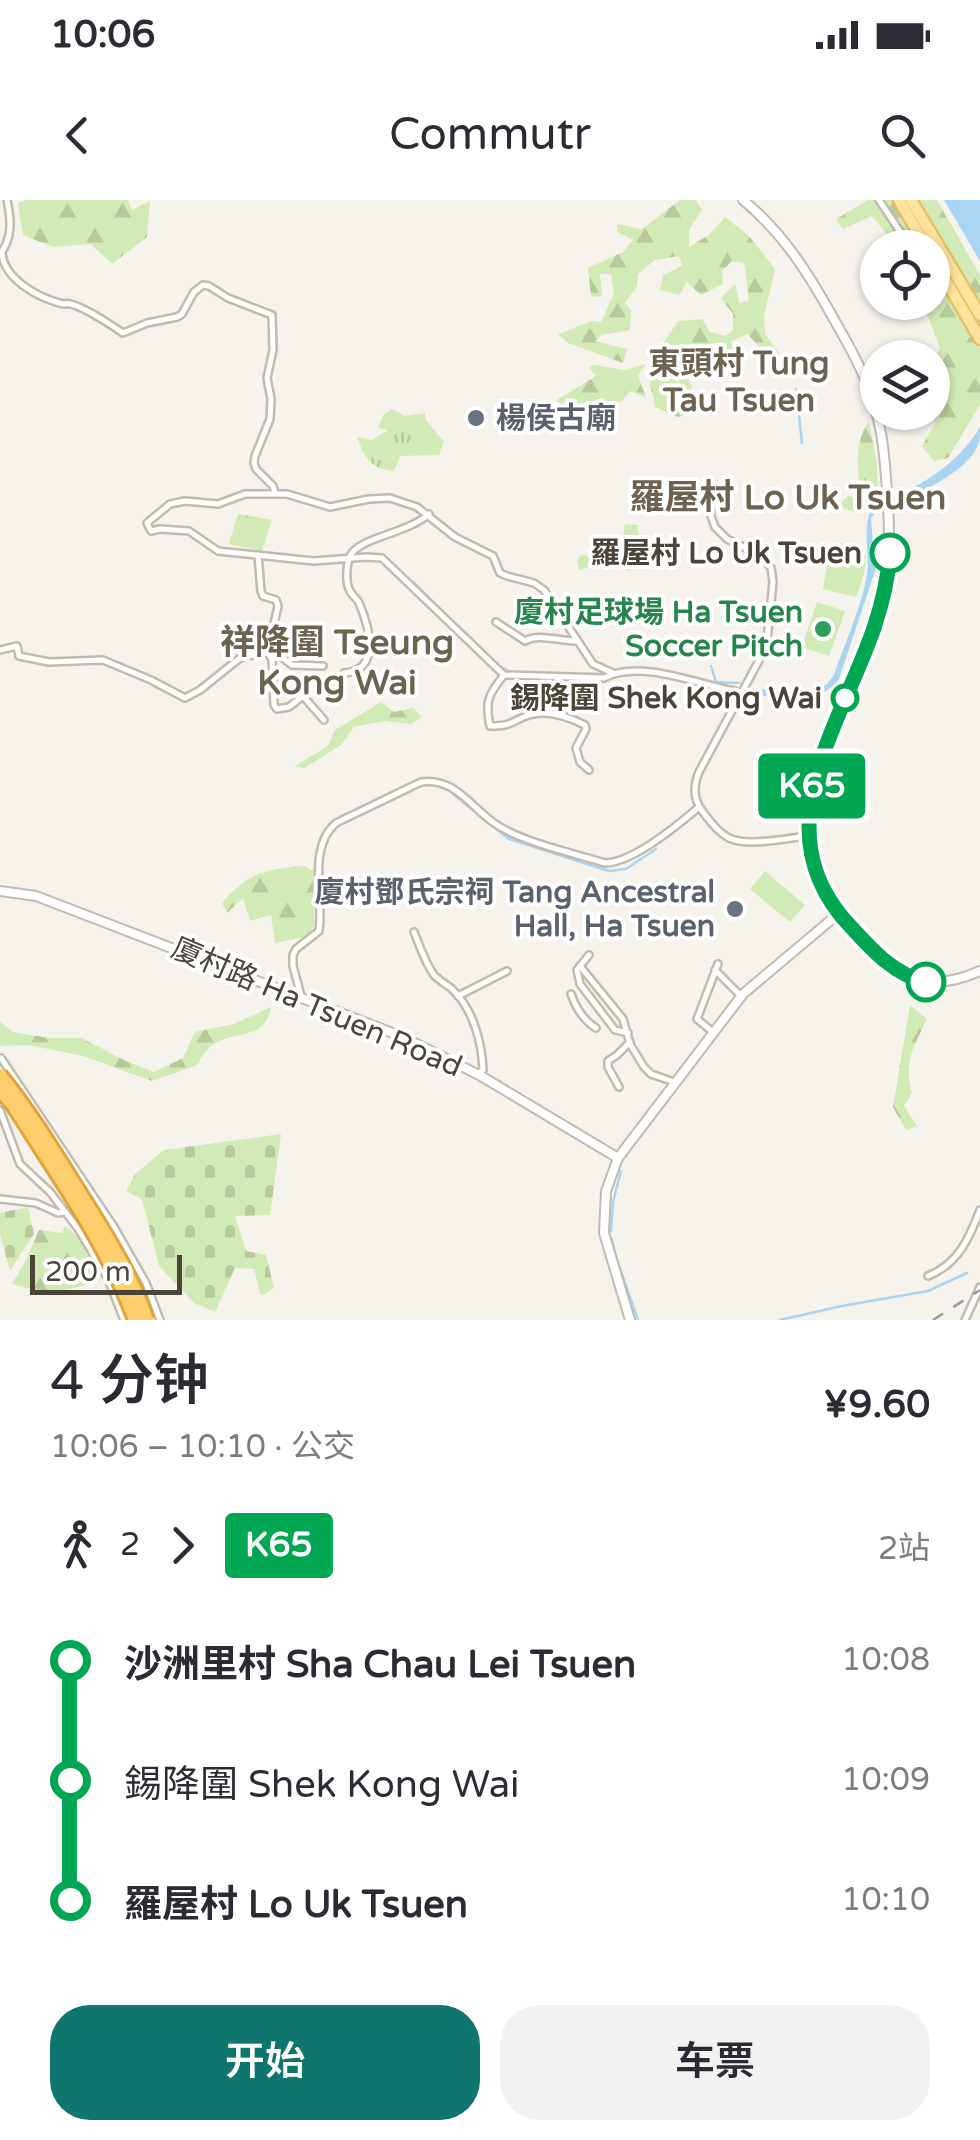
<!DOCTYPE html>
<html lang="zh">
<head>
<meta charset="utf-8">
<style>
  body { margin:0; font-family:"Varela Round","Noto Sans SC",sans-serif; background:#f2f2f3; color:#2b2b33; height:100vh; display:flex; flex-direction:column; font-size:38px; white-space:nowrap }
  * { box-sizing:border-box; margin:0 }
  p { font-size:32px; color:#7c7c81 }
  .icon { flex:none; width:55px; height:55px; fill:none; stroke:currentColor; stroke-width:2; stroke-linecap:round; stroke-linejoin:round }
  .map { position:relative; height:1120px; overflow:hidden }
  .sheet { display:flex; flex-direction:column; background:#fff; flex:1 }
  .sheet>* { flex:none }
  .badge { padding:0 20px; border-radius:8px; font-size:35px; line-height:65px }
  .buttons { position:absolute; left:860px; top:30px; display:grid; gap:20px }
  .buttons a { display:grid; place-items:center; width:90px; height:90px; border-radius:50%; background:#fff; box-shadow:0 2px 8px #0004; font-size:50px }
  .scale { position:absolute; left:30px; bottom:25px; width:152px; box-sizing:border-box; padding-left:10px; border:5px solid #4b4439; border-top:0; font-size:28px; line-height:35px; white-space:nowrap; color:#4b4439; -webkit-text-stroke:8px #fff; paint-order:stroke }
  .map>.badge { position:absolute; translate:-50% -50%; box-shadow:0 0 0 5px #fff }
  .legs { display:flex; align-items:center; gap:15px; height:110px; padding:0 50px; font-size:32px }
  .legs p { margin-inline-start:auto }
  .headline { display:flex; align-items:center; justify-content:space-between; height:170px; padding:0 50px }
  h1 { font-size:55px; font-weight:600; line-height:75px }
  .button { display:flex; gap:20px; margin-top:auto; padding:20px 50px }
  .button a { flex:1; height:115px; border-radius:40px; background:#0f766e; color:#fff; font-size:40px; font-weight:600; line-height:115px; text-align:center }
  .button a+a { background:#f2f2f3; color:#2b2b33 }
  ul { padding:0 50px; list-style:none }
  li { display:flex; align-items:center; gap:35px; height:120px; font-size:38px }
  li i { display:grid; place-items:center; width:15px; height:100%; margin:0 12px; background:currentColor }
  li i::after { content:''; width:25px; height:25px; margin:-12px; border:8px solid; border-radius:50%; background:#fff }
  li p { margin-inline-start:auto }
  li:first-child i { background:linear-gradient(#0000 50%,currentColor 0) }
  li:last-child i { background:linear-gradient(currentColor 50%,#0000 0) }
  .status { display:flex; justify-content:space-between; align-items:center; height:70px; padding:0 50px; background:#fff; direction:ltr }
  .status svg { height:28px; fill:currentColor }
  header { display:flex; justify-content:space-between; align-items:center; height:130px; padding:0 50px; background:#fff; font-size:45px; font-weight:600 }
  .map>svg:first-child { display:block }
  .grass { fill:url(#grass-tufts) }
  .forest { fill:url(#forest-firs) }
  .cemetery { fill:url(#cemetery-stones) }
  .garden { fill:#d2eab5 }
  .water { fill:#a9d4f2 }
  .lines { fill:none; stroke-linecap:round; stroke-linejoin:round }
  .stream { stroke:#a9d4f2; stroke-width:2.5 }
  .minor-casing { stroke:#c2bbae; stroke-width:10 }
  .tertiary-casing { stroke:#c2bbae; stroke-width:12 }
  .primary-casing { stroke:#e6c16a; stroke-width:15 }
  .minor { stroke:#fff; stroke-width:5 }
  .tertiary { stroke:#fff; stroke-width:8 }
  .primary { stroke:#ffe39c; stroke-width:10 }
  .rail { stroke:#9a9a9a; stroke-width:2.5; stroke-dasharray:12 12; stroke-linecap:butt }
  .motorway-bridge-casing { stroke:#e0a43c; stroke-width:18; stroke-linecap:butt }
  .motorway-bridge { stroke:#ffcf6e; stroke-width:12 }
  .line-1-casing { stroke:#fff; stroke-width:22 }
  .line-1 { stroke:#00a651; stroke-width:15 }
  .worship-dot { fill:#6b7280; stroke:#fff; stroke-width:4 }
  .stop-1-dot { fill:#fff; stroke:#00a651; stroke-width:5 }
  .leisure-dot { fill:#2e9e5b; stroke:#fff; stroke-width:4 }
  .labels { text-anchor:middle; stroke-width:8; stroke-linejoin:round; paint-order:stroke }
  .worship-label { font-size:30px; font-weight:bold; fill:#5b616d; stroke:#fff; text-anchor:start }
  .stop-label { font-size:30px; font-weight:bold; fill:#4b4439; stroke:#fff; text-anchor:end }
  .leisure-label { font-size:30px; font-weight:bold; fill:#27864d; stroke:#fff; text-anchor:end }
  .street-label { font-size:30px; fill:#4b4439; stroke:#fff }
  .neighbourhood-label { font-size:32px; font-weight:bold; fill:#6e6250; stroke:#fff }
  .quarter-label { font-size:35px; font-weight:bold; fill:#6e6250; stroke:#fff }
</style>
</head>
<body>
<div class="status"><b>10:06</b><svg viewBox="0 0 49 12"><path d="M0 12V9h3v3zM5 12V6h3v6zM10 12V3h3v9zM15 12V0h3v12zM26 1h20v11H26zM47 4h2v5h-2z"/></svg></div>
<header><svg class="icon" aria-label="back" viewBox="0 0 24 24"><path d="M15 5l-7 7 7 7"/></svg>Commutr<svg class="icon" aria-label="search" viewBox="0 0 24 24"><circle cx="10" cy="10" r="6"/><path d="M15 15l6 6"/></svg></header>
<div class="map">
<svg width="980" height="1120" viewBox="0 0 980 1120">
  <defs>
    <pattern id="grass-tufts" width="24" height="20" patternUnits="userSpaceOnUse" patternTransform="scale(2.5)"><rect width="24" height="20" fill="#d2eab5"/><path d="M3 7l-1-3M5 7V3M7 7l1-3M15 17l-1-3M17 17v-4M19 17l1-3" fill="none" stroke="#b6ca9c"/></pattern>
    <pattern id="forest-firs" width="22" height="20" patternUnits="userSpaceOnUse" patternTransform="scale(2.5)"><rect width="22" height="20" fill="#d2eab5"/><path d="M5 1l3.5 6h-7zM16 11l3.5 6h-7z" fill="#b6ca9c"/></pattern>
    <pattern id="cemetery-stones" width="16" height="16" patternUnits="userSpaceOnUse" patternTransform="scale(2.5)"><rect width="16" height="16" fill="#d2eab5"/><path d="M2 7V4a2 2 0 0 1 4 0v3zM10 15v-3a2 2 0 0 1 4 0v3z" fill="#b6ca9c"/></pattern>
  </defs>
  <rect width="100%" height="100%" fill="#f6f3ec"/>
  <g class="grass">
    <path d="M392 209 405 216 425 213V219L444 242 439 255 400 256 394 271C370 269 365 258 357 237L372 240 388 230 378 228 384 214Z"/>
    <path d="M238 314 272 320 262 351 229 344Z"/>
  </g>
  <g class="forest">
    <path d="M26 0H128L132 10 150 1 147 37 112 64 91 44 53 47 23 35 18 3Z"/>
    <path d="M680 0H696L702 10 689 30V47L709 35 725 17 749 36 775 69 764 116 765 134 780 155 772 162 748 134 730 142 743 158 720 150 717 143 702 145 701 158 687 175 692 188 684 196 690 210 687 215 678 217 655 207C655 197 650 191 650 183 647 158 667 140 678 121L702 119 710 132 726 136 733 130V114L721 98 735 84 739 103 749 101 744 63 732 61 722 71 723 84 701 95 687 82 679 95 660 90 663 75 682 66 679 56 655 60 638 74 637 86 625 103 631 110 630 130 602 135 595 141 627 149 623 163 568 143 558 134 592 121 601 122 614 94 611 74H600L602 96 591 97 588 68 623 52 633 40 617 32V24L642 29Z"/>
    <path d="M868 0H894L921 47H897L872 16 843 29 836 19Z"/>
    <path d="M918 0H937L980 75V105Z"/>
    <path d="M933 67 980 149V205L948 258 934 261 922 246 935 224 933 159 940 149 930 121 920 103 932 102Z"/>
    <path d="M646 164 638 176 646 197 630 191 622 201 570 218 557 200 596 176 589 168 594 165 625 170Z"/>
    <path d="M869 221 877 264 878 296 858 313 837 306 848 296 861 299C858 273 853 243 869 221Z"/>
    <path d="M625 324 637 325 639 337 636 344 639 354 630 371 600 364 579 370 577 362 580 355 591 356 589 349 593 340 602 348 623 336Z"/>
    <path d="M381 502 394 512 413 508 422 517 411 524 384 521 354 527 341 545 304 568 295 566 328 546 335 530Z"/>
    <path d="M304 666 314 671V725L308 736 275 743 271 715 250 721 243 698 227 713 222 703C249 672 264 670 304 666Z"/>
    <path d="M910 805 927 819C914 846 903 862 912 893L904 906 917 926 906 930 893 907Z"/>
    <path d="M271 807C266 838 241 831 219 841 208 846 203 855 197 865L152 881 83 856 29 845 0 846V822L13 832 49 838H82L126 861 154 872 183 858 195 832 234 824Z"/>
    <path d="M65 1026 79 1038 101 1080C68 1092 46 1094 12 1084L25 1062 39 1030 62 1033Z"/>
  </g>
  <g class="cemetery">
    <path d="M281 934 270 1015 235 1016 246 1051 266 1055 274 1088 261 1096 254 1069 235 1068 215 1112 194 1103 159 1066 142 999 126 991 135 974 164 950Z"/>
    <path d="M28 1007 34 1034 10 1070 0 1035V1013Z"/>
  </g>
  <g class="garden">
    <path d="M831 343H845L846 350H854L855 354 866 355 864 374 856 397 823 389Z"/>
    <path d="M817 402 845 411 829 456 802 447Z"/>
    <path d="M765 671 805 705 790 722 750 689Z"/>
  </g>
  <g class="water">
    <path d="M944 0H980V61Z"/>
    <path d="M980 227C980 231 980 240 979 243 969 274 903 301 875 313L871 318 875 371 839 479C813 510 787 494 751 496V489L810 490 826 485 834 475C844 445 863 403 867 374 870 353 862 329 871 310 914 287 954 271 980 227Z"/>
  </g>
  <g class="lines">
    <g class="stream">
      <path d="M796 189 802 243"/>
      <path d="M413 382 486 455"/>
      <path d="M496 464 510 472"/>
      <path d="M711 466 716 482 739 483"/>
      <path d="M528 474H593"/>
      <path d="M453 594 509 639 609 671 626 669 656 649"/>
      <path d="M611 1031 613 1002 621 971"/>
      <path d="M612 1039 615 1054 638 1120"/>
      <path d="M780 1120 842 1106 928 1091 967 1073"/>
    </g>
    <g class="minor-casing">
      <g id="minor">
        <path d="M879 0 911 48"/>
        <path d="M2 53C4 78 35 96 59 103 73 106 60 101 74 105 91 111 108 123 123 133L147 123 177 117 182 114 194 92 203 85 209 86 228 98 272 115 273 150 267 178 271 199 270 219 255 256 254 263 256 269 273 286 275 293"/>
        <path d="M0 54C13 38 11 19 7 0"/>
        <path d="M718 291 713 295 710 305 711 316 715 327 727 339 762 356 771 368 773 382 767 440 763 453 699 572C692 589 694 602 706 616 712 624 719 633 729 638 747 647 787 638 808 636"/>
        <path d="M258 355 261 391 263 396 276 400 278 406 268 451 272 460 274 505 277 509 289 507 303 496 324 520"/>
        <path d="M496 422 525 441C537 433 560 441 575 441"/>
        <path d="M270 448 292 465 323 466"/>
        <path d="M0 450 17 446 19 456 49 462 103 460 151 480 185 498 200 490 240 458C250 453 260 458 268 451"/>
        <path d="M344 473C382 471 369 426 359 403 357 398 352 396 350 391 345 383 346 360 352 353 362 338 409 332 429 314"/>
        <path d="M613 473 593 464 544 390 534 383 507 376 500 373 493 356 455 337 417 307 390 298 369 299 330 307 287 294H245L218 304 185 301 170 304 147 323 151 331 160 329 189 331 218 351 314 361 366 357 382 358 504 475 604 478C640 459 697 484 735 491L741 495"/>
        <path d="M504 475C488 495 485 501 490 526 514 526 511 521 529 515 548 509 569 517 585 525L586 529 576 548 580 562 589 570"/>
        <path d="M414 732C420 746 425 763 434 775 439 781 447 784 453 790 473 809 482 843 483 870L478 874"/>
        <path d="M589 755 577 770 580 784 615 830 628 833"/>
        <path d="M580 766 623 819 630 844 644 867 651 874 674 882"/>
        <path d="M715 770 741 796"/>
        <path d="M571 794C576 808 583 820 596 828"/>
        <path d="M301 796 293 766V755L296 749 319 731C324 697 307 648 336 623L421 582C454 577 470 606 494 623 521 642 573 653 605 663 632 663 678 625 699 607"/>
        <path d="M458 796 507 771"/>
        <path d="M713 832 697 819 718 764"/>
        <path d="M1 858 114 1027 146 1083 160 1120"/>
        <path d="M619 887 608 867V861L617 855 630 842"/>
        <path d="M0 910 20 964 50 992 79 1030 108 1079 124 1120"/>
        <path d="M0 999 36 1003 58 1013 64 1012"/>
        <path d="M928 1076C958 1064 969 1039 980 1010"/>
        <path d="M965 1120 980 1087"/>
      </g>
    </g>
    <g class="tertiary-casing">
      <g id="tertiary">
        <path d="M743 0C782 32 807 71 831 114 846 141 862 167 871 196 881 222 884 250 886 278 891 330 891 378 874 428 853 488 808 559 808 622 809 677 834 711 871 747 885 761 901 776 921 780 940 785 962 779 980 771"/>
        <path d="M0 691 36 696 403 837 481 876 618 958"/>
        <path d="M630 1120 604 1033 606 991 618 958 743 794 838 714"/>
      </g>
    </g>
    <g class="primary-casing">
      <g id="primary">
        <path d="M899 0 927 48"/>
        <path d="M911 0 980 115"/>
        <path d="M932 57 980 139"/>
      </g>
    </g>
    <use href="#minor" class="minor"/>
    <use href="#tertiary" class="tertiary"/>
    <use href="#primary" class="primary"/>
    <path class="rail" d="M933 1120 980 1090"/>
    <g class="motorway-bridge-casing">
      <g id="motorway-bridge">
        <path d="M0 875C26 907 48 942 70 977 99 1024 129 1068 147 1120"/>
        <path d="M0 890 13 905C57 975 106 1042 135 1120"/>
      </g>
    </g>
    <use href="#motorway-bridge" class="motorway-bridge"/>
  </g>
  <g class="lines">
    <g class="line-1-casing">
      <path id="line-1" d="M890 353C888 379 882 404 874 428 839 529 760 633 852 728 873 751 895 775 926 782"/>
    </g>
    <use href="#line-1" class="line-1"/>
  </g>
  <g class="worship-dot">
    <circle cx="476" cy="218" r="10"/>
    <circle cx="735" cy="709" r="10"/>
  </g>
  <g class="stop-1-dot">
    <circle cx="890" cy="353" r="18"/>
    <circle cx="845" cy="498" r="12"/>
    <circle cx="926" cy="782" r="18"/>
  </g>
  <circle class="leisure-dot" cx="823" cy="429" r="10"/>
  <g class="labels">
    <g class="worship-label">
      <text x="496" y="228">楊侯古廟</text>
      <text x="715" y="702" text-anchor="end">廈村鄧氏宗祠 Tang Ancestral<tspan x="715" dy="34">Hall, Ha Tsuen</tspan></text>
    </g>
    <g class="stop-label">
      <text x="862" y="363">羅屋村 Lo Uk Tsuen</text>
      <text x="822" y="508">錫降圍 Shek Kong Wai</text>
    </g>
    <g class="leisure-label">
      <text x="803" y="422">廈村足球場 Ha Tsuen<tspan x="803" dy="34">Soccer Pitch</tspan></text>
    </g>
    <g class="street-label">
      <text transform="translate(317 807) rotate(23)" y="10">廈村路 Ha Tsuen Road</text>
    </g>
    <g class="neighbourhood-label">
      <text x="739" y="174">東頭村 Tung<tspan x="739" dy="37">Tau Tsuen</tspan></text>
    </g>
    <g class="quarter-label">
      <text x="788" y="309">羅屋村 Lo Uk Tsuen</text>
      <text x="337" y="454">祥降圍 Tseung<tspan x="337" dy="40">Kong Wai</tspan></text>
    </g>
  </g>
</svg>
<div class="buttons">
<a><svg class="icon" aria-label="locate" viewBox="0 0 24 24"><circle cx="12" cy="12" r="6"/><path d="M12 2v4M12 18v4M2 12h4M18 12h4"/></svg></a>
<a><svg class="icon" aria-label="layers" viewBox="0 0 24 24"><path d="M12 4l9 5-9 5-9-5zM3 14l9 5 9-5"/></svg></a>
</div>
<div class="scale">200 m</div>
<b class="badge" style="left:812px;top:586px;background:#00a651;color:#fff">K65</b>
</div>
<section class="sheet">
<div class="headline"><div><h1>4 分钟</h1><p>10:06 – 10:10 · 公交</p></div><b>¥9.60</b></div>
<div class="legs"><svg class="icon" aria-label="walk" viewBox="0 0 24 24"><circle cx="13" cy="4" r="2"/><path d="M13 8l-2 6 4 7M11 14l-3 7M7 12l3-4h3l4 4"/></svg>2<svg class="icon" aria-label="forward" viewBox="0 0 24 24"><path d="M9 5l7 7-7 7"/></svg><b class="badge" style="background:#00a651;color:#fff">K65</b><p>2站</p></div>
<ul>
<li><i style="color:#00a651"></i><b>沙洲里村 Sha Chau Lei Tsuen</b><p>10:08</p></li>
<li><i style="color:#00a651"></i><span>錫降圍 Shek Kong Wai</span><p>10:09</p></li>
<li><i style="color:#00a651"></i><b>羅屋村 Lo Uk Tsuen</b><p>10:10</p></li>
</ul>
<div class="button"><a>开始</a><a>车票</a></div>
</section>
</body>
</html>
